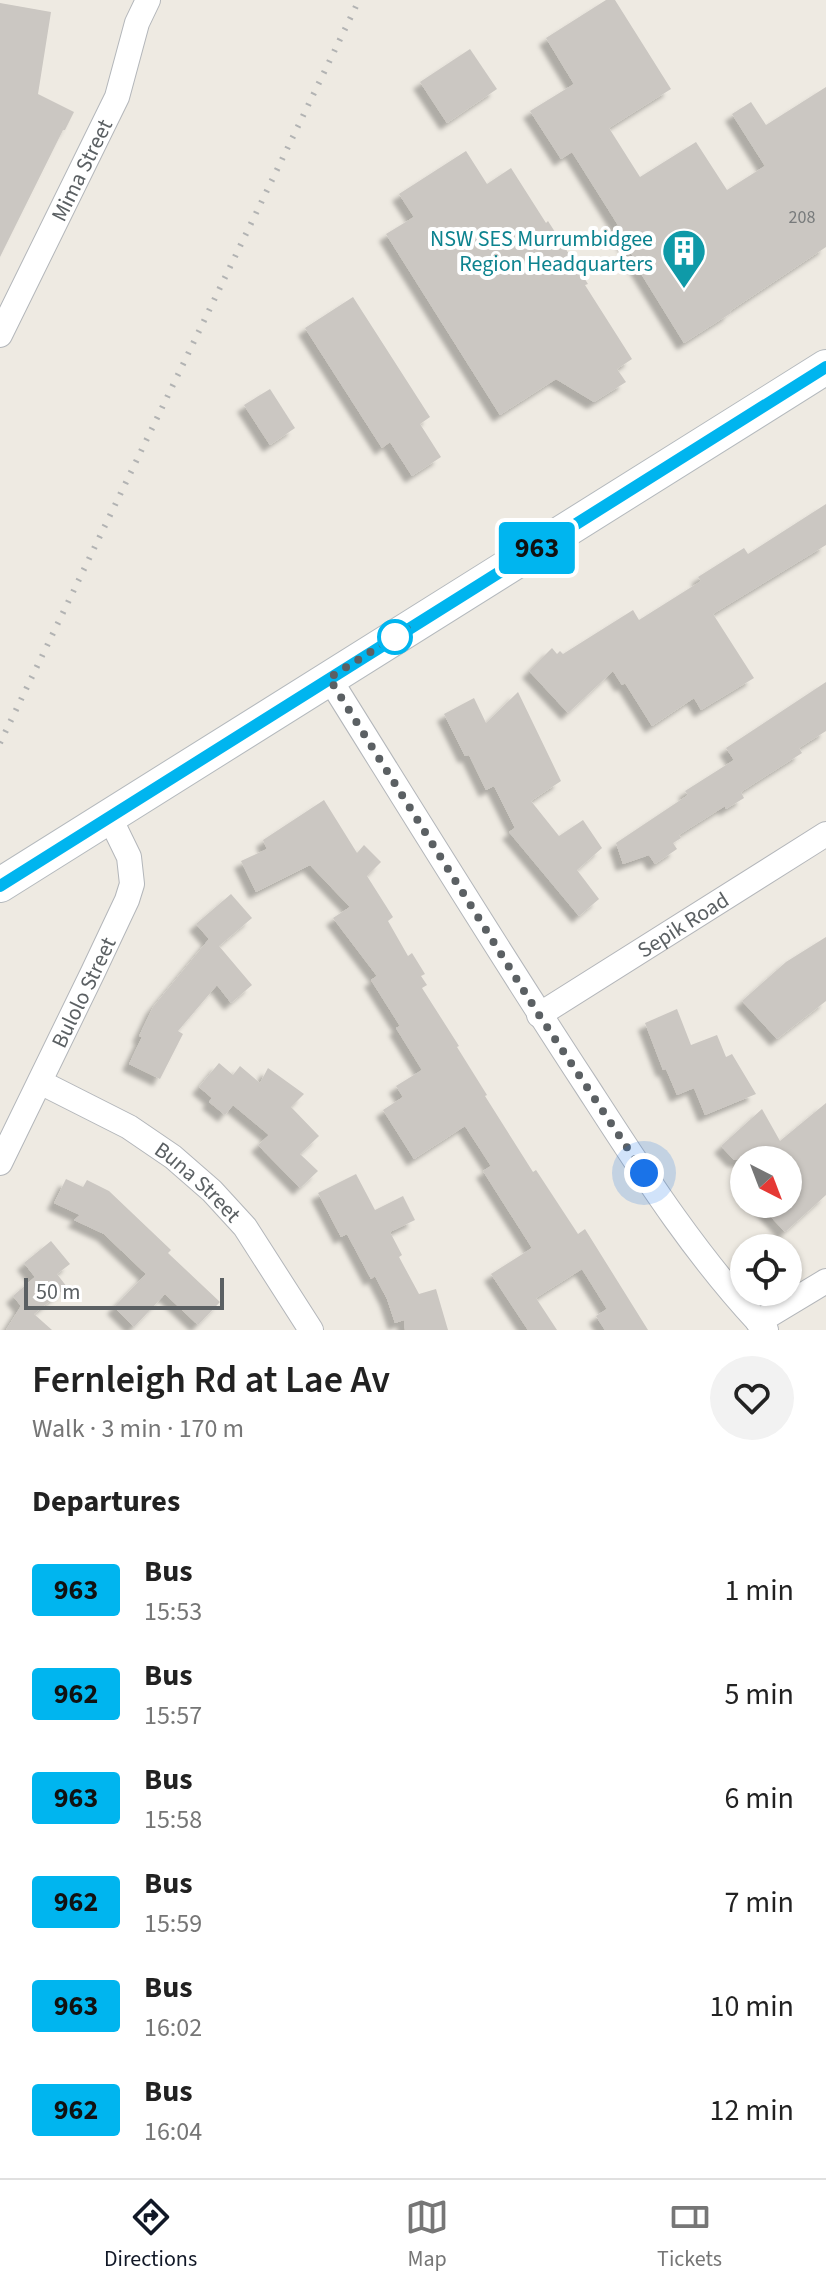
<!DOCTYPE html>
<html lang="en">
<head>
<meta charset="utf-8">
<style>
  body { margin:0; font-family:"Source Sans 3",sans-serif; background:#f2f2f2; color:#222; height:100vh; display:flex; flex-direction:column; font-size:30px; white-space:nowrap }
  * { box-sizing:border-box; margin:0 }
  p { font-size:26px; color:#767676 }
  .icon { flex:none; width:44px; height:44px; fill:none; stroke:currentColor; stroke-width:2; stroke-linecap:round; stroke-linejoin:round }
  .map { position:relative; height:1330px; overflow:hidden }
  .drawer { display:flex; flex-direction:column; background:#fff; flex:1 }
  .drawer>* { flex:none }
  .badge { padding:0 16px; border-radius:6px; font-size:28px; line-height:52px }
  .needle { width:52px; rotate:138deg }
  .tools { position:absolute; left:730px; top:1146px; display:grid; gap:16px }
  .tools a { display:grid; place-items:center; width:72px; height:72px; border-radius:50%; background:#fff; box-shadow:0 2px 6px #0004; font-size:40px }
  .scale { position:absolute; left:24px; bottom:20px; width:200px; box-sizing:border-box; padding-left:8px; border:4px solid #5b6063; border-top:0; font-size:22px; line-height:28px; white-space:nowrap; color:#5b6063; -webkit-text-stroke:6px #fff; paint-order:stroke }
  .you { position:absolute; width:40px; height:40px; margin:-20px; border:6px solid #fff; border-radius:50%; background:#1a73e8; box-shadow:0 0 0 12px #1a73e833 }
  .map>.badge { position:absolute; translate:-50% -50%; box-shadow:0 0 0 4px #fff }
  h2 { padding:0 32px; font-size:30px; line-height:72px }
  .round { display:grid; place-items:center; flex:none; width:84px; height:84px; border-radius:42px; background:#f2f2f2 }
  .head { display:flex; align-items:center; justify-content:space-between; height:136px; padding:0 32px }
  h1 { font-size:38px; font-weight:600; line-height:60px }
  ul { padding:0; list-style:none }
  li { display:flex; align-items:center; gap:24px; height:104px; padding:0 32px }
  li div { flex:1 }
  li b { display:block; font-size:30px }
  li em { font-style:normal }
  li .badge { min-width:88px; font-weight:700; text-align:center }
  .tabs { display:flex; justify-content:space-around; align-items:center; height:112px; border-top:2px solid #e0e0e0; background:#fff; font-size:22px; color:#767676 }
  .tabs a { display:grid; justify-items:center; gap:4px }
  .tabs .current { color:#111827 }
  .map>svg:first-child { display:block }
  .building { fill:#cbc7c2; filter:url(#shadow) }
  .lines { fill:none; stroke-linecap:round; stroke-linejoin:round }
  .street-casing { stroke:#b3b6ba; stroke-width:26 }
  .secondary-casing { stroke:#b4b9bd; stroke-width:36 }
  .street { stroke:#fff; stroke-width:24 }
  .secondary { stroke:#fff; stroke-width:34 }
  .rail { stroke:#b2b3b3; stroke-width:6; stroke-dasharray:2 10; stroke-linecap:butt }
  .line-casing { stroke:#fff; stroke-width:18 }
  .line { stroke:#00b5ef; stroke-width:12 }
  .walk { stroke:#5b6063; stroke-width:8; stroke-dasharray:0 14.4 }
  .stop-dot { fill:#fff; stroke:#00b5ef; stroke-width:4 }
  .labels { text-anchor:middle; stroke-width:8; stroke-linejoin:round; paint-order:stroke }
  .number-label { font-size:18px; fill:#777a7b }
  .street-label { font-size:22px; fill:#5b6063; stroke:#fff }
  .culture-label { font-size:22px; fill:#0d838f; stroke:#fff; text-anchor:end }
</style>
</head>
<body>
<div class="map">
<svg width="826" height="1330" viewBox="0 0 826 1330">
  <defs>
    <filter id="shadow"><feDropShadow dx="-7" dy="7" stdDeviation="2" flood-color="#0004"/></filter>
  </defs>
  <rect width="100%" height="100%" fill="#eeeae2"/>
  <g class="building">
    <path d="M606 0H615L671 89 609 128 640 177 696 142 727 190 765 166 732 114 751 102 766 125 826 87V247L730 311 731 313 684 343 632 259 634 258 615 227 618 225 572 152 561 159 530 111 574 84 546 38Z"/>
    <path d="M0 3 51 12 38 94 74 112 65 130H63L0 257Z"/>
    <path d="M470 49 497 89 447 123 420 82Z"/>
    <path d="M466 151 487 184 511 168 546 223 548 221 588 284 585 285 632 359 617 369 626 382 594 402 556 379 500 415 386 234 414 217 399 194Z"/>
    <path d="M353 297 430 417 420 424 441 457 412 476 390 442 382 448 305 328Z"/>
    <path d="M270 389 295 428 270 445 244 405Z"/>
    <path d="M826 504V545L713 614 754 678 701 710 694 698 652 726 625 683 622 685 613 671 568 713 529 671 552 648 557 654 560 651 563 654 633 610 639 620 701 581 698 577 744 548 748 554Z"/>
    <path d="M826 682V731L799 748 802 753 741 792 744 798 726 809 725 806 679 835 681 838 673 843 677 849 655 864 649 855 623 864 616 843 688 795 685 791 734 760 726 748Z"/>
    <path d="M518 692 561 781 531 801 559 836 583 820 602 848 577 870 599 899 579 916 509 832 515 828 494 786 486 790 469 755 465 756 444 714 474 698 486 723Z"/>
    <path d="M324 800 357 853 364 845 381 862 367 876 393 917 388 921 408 956 412 953 425 974 421 976 427 985 422 988 459 1046 457 1047 487 1095 485 1096 533 1172 536 1170 578 1234 585 1229 648 1330H605L596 1316 607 1309 582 1269 536 1298 557 1330H528L491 1274 532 1248 483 1171 491 1166 465 1126 414 1159 383 1110 403 1097 396 1086 422 1070 396 1028 400 1026 371 980 377 976 333 918 350 907 310 865 256 892 241 861 267 849 263 840Z"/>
    <path d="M231 894 252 918 219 946 252 985 231 1003 217 985 178 1031 183 1034 160 1079 129 1064 142 1037 139 1036 153 1007 209 939 196 924Z"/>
    <path d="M826 937V1001L777 1039 742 1001 786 962Z"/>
    <path d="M677 1009 691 1045 717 1035 726 1057 732 1054 756 1094 705 1115 694 1088 677 1095 666 1069 663 1070 645 1023Z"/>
    <path d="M219 1063 233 1075 240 1066 260 1083 268 1068 304 1094 291 1107 319 1136 300 1154 318 1171 300 1188 258 1145 269 1135 233 1105 225 1115 209 1102 212 1098 199 1087Z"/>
    <path d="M826 1103V1195L785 1232 759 1204H788V1160H734L721 1146 762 1109 780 1141Z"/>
    <path d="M356 1174 375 1210 403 1196 415 1220 390 1232 402 1255 399 1257 419 1294 436 1289 448 1330H405L404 1320 395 1323 387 1299 375 1276 371 1279 347 1234 341 1237 318 1193Z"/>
    <path d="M66 1179 83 1187 87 1180 109 1191 171 1250 168 1253 220 1302 198 1325 165 1294 134 1327 114 1307 146 1274 104 1234 74 1220 80 1215 54 1203Z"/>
    <path d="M51 1241 70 1264 57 1274 67 1287 34 1314 52 1330H6L21 1306 13 1296 35 1277 24 1263Z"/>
  </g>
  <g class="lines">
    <g class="street-casing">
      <g id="street">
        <path id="s1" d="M0 335 117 97 137 23 148 0"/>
        <path d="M329 678C414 814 498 951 586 1085 641 1170 696 1257 766 1330"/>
        <path id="s2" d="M539 1015 826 834"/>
        <path id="s3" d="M40 1082 129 1127 173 1157 212 1191 245 1227 311 1330"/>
        <path id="s4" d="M0 1163 93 972 127 900 132 884 129 857 110 818"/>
        <path d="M758 1322 826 1281"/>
      </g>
    </g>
    <g class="secondary-casing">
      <path id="secondary" d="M0 885 826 367"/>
    </g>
    <use href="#street" class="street"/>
    <use href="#secondary" class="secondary"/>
    <path class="rail" d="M0 743 359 0"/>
  </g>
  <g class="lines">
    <g class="line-casing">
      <path id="line" d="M0 886 826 367"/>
    </g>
    <use href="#line" class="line"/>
    <path class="walk" d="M395 637 407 629 329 678 539 1015 644 1173"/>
  </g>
  <defs>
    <g id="building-pin" transform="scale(2.3)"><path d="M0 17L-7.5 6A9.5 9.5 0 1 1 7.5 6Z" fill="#0f9aa8" stroke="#fff"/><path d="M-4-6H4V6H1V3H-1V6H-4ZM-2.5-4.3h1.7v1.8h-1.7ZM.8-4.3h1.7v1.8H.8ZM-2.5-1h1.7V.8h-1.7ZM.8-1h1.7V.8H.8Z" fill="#fff"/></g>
  </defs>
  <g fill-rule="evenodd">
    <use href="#building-pin" x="684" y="251"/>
  </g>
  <circle class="stop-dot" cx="395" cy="637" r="16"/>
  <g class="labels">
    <g class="number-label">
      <text x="802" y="223">208</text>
    </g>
    <g class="street-label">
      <text dy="8" stroke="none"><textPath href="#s1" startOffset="184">Mima Street</textPath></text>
      <text dy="8" stroke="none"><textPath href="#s2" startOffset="170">Sepik Road</textPath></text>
      <text dy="8" stroke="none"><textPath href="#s4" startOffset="190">Bulolo Street</textPath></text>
      <text dy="8" stroke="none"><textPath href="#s3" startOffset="188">Buna Street</textPath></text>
    </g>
    <g class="culture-label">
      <text x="653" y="246">NSW SES Murrumbidgee<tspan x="653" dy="25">Region Headquarters</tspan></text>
    </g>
  </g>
</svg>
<div class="tools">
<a><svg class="needle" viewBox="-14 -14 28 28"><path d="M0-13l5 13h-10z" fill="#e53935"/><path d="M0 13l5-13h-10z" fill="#767676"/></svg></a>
<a><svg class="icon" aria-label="locate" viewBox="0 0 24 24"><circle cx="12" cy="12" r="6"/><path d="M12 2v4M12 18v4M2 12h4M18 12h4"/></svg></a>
</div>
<div class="scale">50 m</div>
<div class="you" style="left:644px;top:1173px"></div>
<b class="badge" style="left:537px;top:548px;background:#00b5ef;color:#111">963</b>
</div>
<section class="drawer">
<div class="head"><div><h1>Fernleigh Rd at Lae Av</h1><p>Walk · 3 min · 170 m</p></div><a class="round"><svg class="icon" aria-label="heart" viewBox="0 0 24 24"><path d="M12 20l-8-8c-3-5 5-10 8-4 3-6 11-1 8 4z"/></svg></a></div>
<h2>Departures</h2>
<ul>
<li><span class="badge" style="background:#00b5ef;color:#111">963</span><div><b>Bus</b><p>15:53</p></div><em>1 min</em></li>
<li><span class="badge" style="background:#00b5ef;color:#111">962</span><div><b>Bus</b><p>15:57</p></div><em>5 min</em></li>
<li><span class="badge" style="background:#00b5ef;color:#111">963</span><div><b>Bus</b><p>15:58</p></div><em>6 min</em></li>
<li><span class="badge" style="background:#00b5ef;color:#111">962</span><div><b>Bus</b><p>15:59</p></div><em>7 min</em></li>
<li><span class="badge" style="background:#00b5ef;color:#111">963</span><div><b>Bus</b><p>16:02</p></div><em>10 min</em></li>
<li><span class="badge" style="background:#00b5ef;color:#111">962</span><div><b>Bus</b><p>16:04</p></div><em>12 min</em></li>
</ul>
</section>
<nav class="tabs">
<a class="current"><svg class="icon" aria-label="directions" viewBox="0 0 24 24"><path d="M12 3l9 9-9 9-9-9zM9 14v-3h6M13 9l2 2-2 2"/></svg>Directions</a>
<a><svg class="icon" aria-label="map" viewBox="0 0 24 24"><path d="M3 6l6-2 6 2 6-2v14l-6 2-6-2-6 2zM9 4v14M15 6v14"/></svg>Map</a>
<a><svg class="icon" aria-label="tickets" viewBox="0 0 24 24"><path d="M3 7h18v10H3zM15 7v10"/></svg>Tickets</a>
</nav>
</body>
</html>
